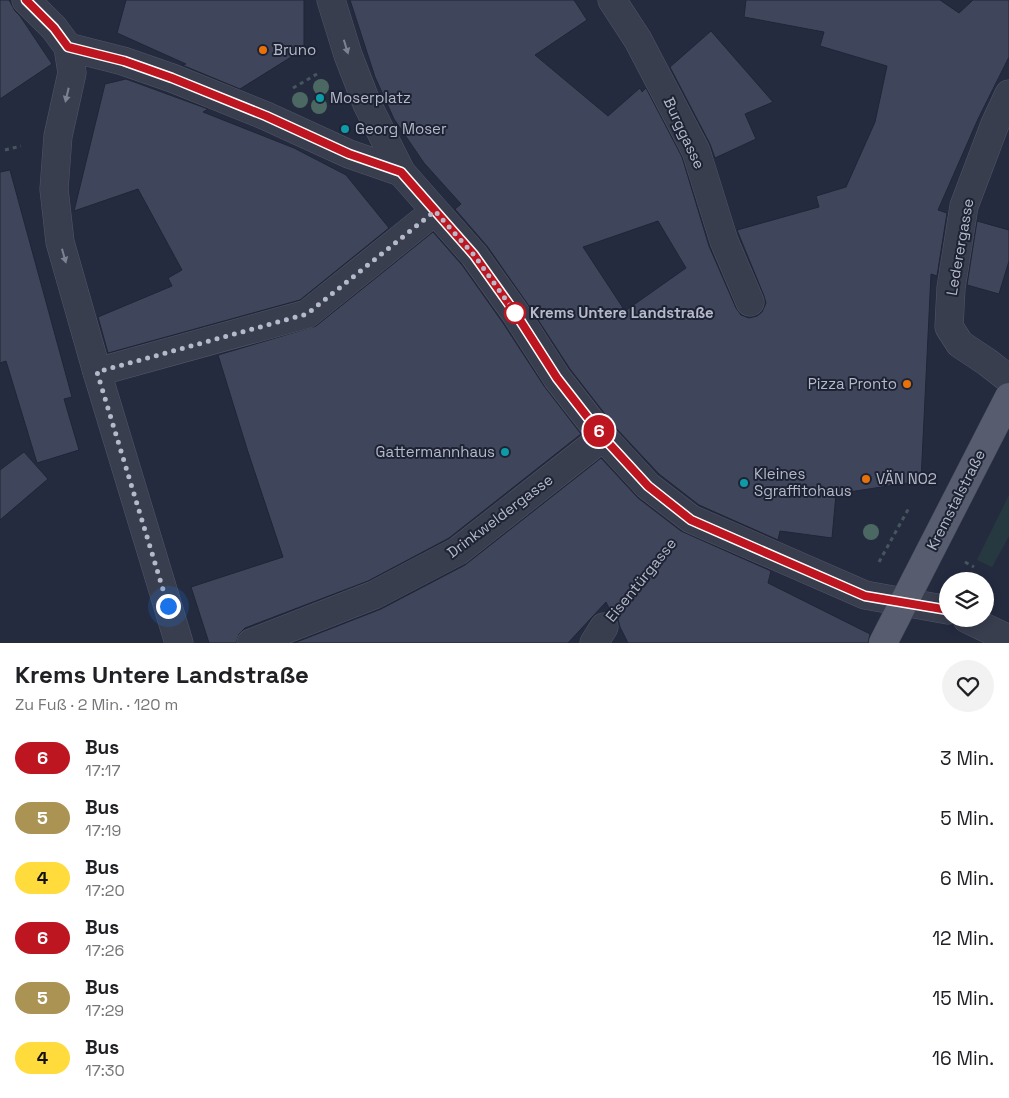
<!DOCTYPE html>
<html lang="de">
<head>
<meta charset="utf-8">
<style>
  body { margin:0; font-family:"Space Grotesk",sans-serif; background:#f2f2f2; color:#202124; height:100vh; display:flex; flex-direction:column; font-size:19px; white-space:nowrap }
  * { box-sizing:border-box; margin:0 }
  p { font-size:16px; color:#757577 }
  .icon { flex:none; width:28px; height:28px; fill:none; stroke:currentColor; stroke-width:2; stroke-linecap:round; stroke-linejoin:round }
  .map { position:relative; height:643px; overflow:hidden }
  .sheet { display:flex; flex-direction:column; background:#fff; flex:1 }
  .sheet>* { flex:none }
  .badge { padding:0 10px; border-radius:16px; font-size:18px; line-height:32px }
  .fabs { position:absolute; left:939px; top:572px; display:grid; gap:10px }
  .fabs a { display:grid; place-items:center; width:55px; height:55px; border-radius:50%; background:#fff; box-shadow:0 2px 8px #0003; font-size:25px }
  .you { position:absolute; width:25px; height:25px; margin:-12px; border:4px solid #fff; border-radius:50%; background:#1a73e8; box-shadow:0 0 0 8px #1a73e833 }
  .map>.badge { position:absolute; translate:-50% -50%; box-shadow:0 0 0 2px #fff }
  .round { display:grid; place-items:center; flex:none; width:52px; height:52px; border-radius:26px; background:#f2f2f2 }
  .overview { display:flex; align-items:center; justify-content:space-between; height:85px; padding:0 15px }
  h1 { font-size:24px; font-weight:700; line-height:38px }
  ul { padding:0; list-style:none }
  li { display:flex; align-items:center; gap:15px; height:60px; padding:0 15px }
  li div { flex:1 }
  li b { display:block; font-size:19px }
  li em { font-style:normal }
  li .badge { min-width:55px; font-weight:700; text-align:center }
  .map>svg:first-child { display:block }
  .grass { fill:#273940 }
  .pier { fill:#252b3f }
  .building { fill:#3f465c; stroke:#202536; fill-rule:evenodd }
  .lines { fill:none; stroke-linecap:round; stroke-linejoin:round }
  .minor-casing { stroke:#515667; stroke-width:29 }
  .major-casing { stroke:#424758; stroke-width:29 }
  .path { stroke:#45565d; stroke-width:3; stroke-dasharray:4 4; stroke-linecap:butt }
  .minor { stroke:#393e4f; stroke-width:28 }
  .major { stroke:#575d6f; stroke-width:28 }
  .tree { fill:#4c6862 }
  .oneway { fill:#7d8293 }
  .line-casing { stroke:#fff; stroke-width:11 }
  .line { stroke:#bd1620; stroke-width:8 }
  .walk { stroke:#b5b9ca; stroke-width:5; stroke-dasharray:0 9 }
  .food-dot { fill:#e8710a; stroke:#1e2334; stroke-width:2 }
  .culture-dot { fill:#0f9aa8; stroke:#1e2334; stroke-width:2 }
  .stop-dot { fill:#fff; stroke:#bd1620; stroke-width:2.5 }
  .labels { text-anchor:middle; stroke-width:4; stroke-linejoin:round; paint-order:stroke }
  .poi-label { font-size:15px; fill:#b5b9ca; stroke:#1e2334; text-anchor:start }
  .street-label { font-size:15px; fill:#b5b9ca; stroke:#1e2334 }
  .stop-label { font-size:15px; font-weight:bold; fill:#b5b9ca; stroke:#1e2334; text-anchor:start }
</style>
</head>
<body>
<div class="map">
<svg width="1009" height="643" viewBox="0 0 1009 643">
  <rect width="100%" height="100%" fill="#252b3f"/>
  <path class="grass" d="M1009 495V536L992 567 977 560Z"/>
  <path class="pier" d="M989 566 1009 576V613L993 643H951L963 619H985V581H982Z"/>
  <g class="building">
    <path d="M0 0H9L15 11 20 16 52 64 0 99Z"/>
    <path d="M126 0H304V49L240 89 182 65 186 64 117 33Z"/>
    <path d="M350 0H574L587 20 535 55 608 116 640 88 642 92 646 88 682 157 709 246 736 308 741 315 749 318 757 316 762 312 766 303 764 296 737 230 819 207 816 196 846 187 875 122 887 66 820 46 824 32 744 17 746 0H940L959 13 973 0H1009V57L978 119 938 210 947 213 937 276 931 274 921 481 836 494 832 538 780 531 778 540 699 505 659 474 615 427 570 369 529 306 487 246 455 209 461 204 424 163 394 119 375 77ZM658 221 686 268 625 311 583 247Z"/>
    <path d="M711 31 773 102 745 114 756 139 715 158 710 144 670 67Z"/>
    <path d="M126 79 208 109 203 112 294 148 346 175 389 228 300 300 108 353 98 317 172 286 168 278 182 270 138 189 74 211 105 84Z"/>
    <path d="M10 170 72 397 64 399 79 450 37 463 6 361 0 363V172Z"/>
    <path d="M977 221 1009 230V261L999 294 967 285Z"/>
    <path d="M433 232 462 265 503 323 544 386 581 434 449 538 368 581 245 628 239 634 236 643H209L191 587 283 557 248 452 218 355 316 326Z"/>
    <path d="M24 452 48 479 0 520V470Z"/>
    <path d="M601 458 638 498 681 531 771 571 768 583 870 634 868 643H628L620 627 618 619 612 614 606 602 568 643H294L381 609 465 565Z"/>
  </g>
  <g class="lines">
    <g class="minor-casing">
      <g id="minor">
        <path d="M26 0 54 28 68 47 123 61 172 78 266 116 349 154 401 172"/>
        <path d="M331 0 348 55 367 104 401 172 474 255 516 314 557 378 603 437 648 486 691 519 865 595 948 610"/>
        <path d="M612 0 638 40 696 151 724 241 750 302"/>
        <path d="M68 47 72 73 58 136 54 189 60 242 97 372 179 643"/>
        <path d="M1009 94 995 124 964 206 951 288 949 327 960 344 987 362 1009 379"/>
        <path d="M97 372 307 314 435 211"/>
        <path d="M967 619 1009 639"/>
        <path d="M251 643 374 595 458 551 603 437"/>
        <path d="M594 643 604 627"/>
      </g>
    </g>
    <g class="major-casing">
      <path id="major" d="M883 643 1009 397"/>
    </g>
    <g class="path">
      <path d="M293 88 317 74"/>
      <path d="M5 150 21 146"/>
      <path d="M879 562 910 506"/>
      <path d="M965 562 974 567"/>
      <path d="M625 600 668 547"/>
    </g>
    <use href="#minor" class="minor"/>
    <use href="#major" class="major"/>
  </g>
  <g class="tree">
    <circle cx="321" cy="87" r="8"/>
    <circle cx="300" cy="100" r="8"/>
    <circle cx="319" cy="106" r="8"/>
    <circle cx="871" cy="532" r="8"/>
  </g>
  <defs><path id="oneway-solid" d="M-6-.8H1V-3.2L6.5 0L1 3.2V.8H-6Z" transform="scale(1.25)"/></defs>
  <g class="oneway">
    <use href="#oneway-solid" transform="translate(346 47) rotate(73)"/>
    <use href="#oneway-solid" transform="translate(67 95) rotate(103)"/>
    <use href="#oneway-solid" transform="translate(64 256) rotate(74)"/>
  </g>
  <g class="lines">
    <g class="line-casing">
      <path id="line" d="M26 0 54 28 68 47 124 61 172 78 266 116 349 154 401 172 474 255 516 314 557 378 603 437 648 486 691 520 865 596 948 610"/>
    </g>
    <use href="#line" class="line"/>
    <path class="walk" d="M168 606 97 372 307 314 435 211 474 255 516 314 515 313"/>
  </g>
  <g class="food-dot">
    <circle cx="263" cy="50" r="5"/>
    <circle cx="907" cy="384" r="5"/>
    <circle cx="866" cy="479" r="5"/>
  </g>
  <g class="culture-dot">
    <circle cx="320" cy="98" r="5"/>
    <circle cx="345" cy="129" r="5"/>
    <circle cx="505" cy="452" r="5"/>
    <circle cx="744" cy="483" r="5"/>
  </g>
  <circle class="stop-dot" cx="515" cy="313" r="10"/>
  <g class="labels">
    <g class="poi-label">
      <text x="273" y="55">Bruno</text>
      <text x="330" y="103">Moserplatz</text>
      <text x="355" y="134">Georg Moser</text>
      <text x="897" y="389" text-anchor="end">Pizza Pronto</text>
      <text x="495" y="457" text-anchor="end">Gattermannhaus</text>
      <text x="754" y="479">Kleines<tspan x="754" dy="17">Sgraffitohaus</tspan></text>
      <text x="876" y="484">VÄN NO2</text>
    </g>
    <g class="street-label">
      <text transform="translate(684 133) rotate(65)" y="5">Burggasse</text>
      <text transform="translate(960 247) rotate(-80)" y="5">Lederergasse</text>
      <text transform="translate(956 500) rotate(-63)" y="5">Kremstalstraße</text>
      <text transform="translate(500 516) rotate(-37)" y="5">Drinkweldergasse</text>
      <text transform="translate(641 580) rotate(-51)" y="5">Eisentürgasse</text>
    </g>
    <g class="stop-label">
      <text x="530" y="318">Krems Untere Landstraße</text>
    </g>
  </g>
</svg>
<div class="fabs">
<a><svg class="icon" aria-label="layers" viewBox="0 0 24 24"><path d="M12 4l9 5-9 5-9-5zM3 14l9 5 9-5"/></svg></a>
</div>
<div class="you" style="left:168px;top:606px"></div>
<b class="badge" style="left:599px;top:431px;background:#bd1620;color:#fff">6</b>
</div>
<section class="sheet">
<div class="overview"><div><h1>Krems Untere Landstraße</h1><p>Zu Fuß · 2 Min. · 120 m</p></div><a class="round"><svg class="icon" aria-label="heart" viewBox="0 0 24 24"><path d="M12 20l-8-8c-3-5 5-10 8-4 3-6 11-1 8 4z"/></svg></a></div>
<ul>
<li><span class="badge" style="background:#bd1620;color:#fff">6</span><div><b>Bus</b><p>17:17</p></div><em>3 Min.</em></li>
<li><span class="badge" style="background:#ab9354;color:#fff">5</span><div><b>Bus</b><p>17:19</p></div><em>5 Min.</em></li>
<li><span class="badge" style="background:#ffdc3b;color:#111">4</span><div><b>Bus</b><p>17:20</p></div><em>6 Min.</em></li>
<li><span class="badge" style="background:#bd1620;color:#fff">6</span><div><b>Bus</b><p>17:26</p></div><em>12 Min.</em></li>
<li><span class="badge" style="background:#ab9354;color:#fff">5</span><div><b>Bus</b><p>17:29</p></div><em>15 Min.</em></li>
<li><span class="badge" style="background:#ffdc3b;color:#111">4</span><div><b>Bus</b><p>17:30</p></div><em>16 Min.</em></li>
</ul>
</section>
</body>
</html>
